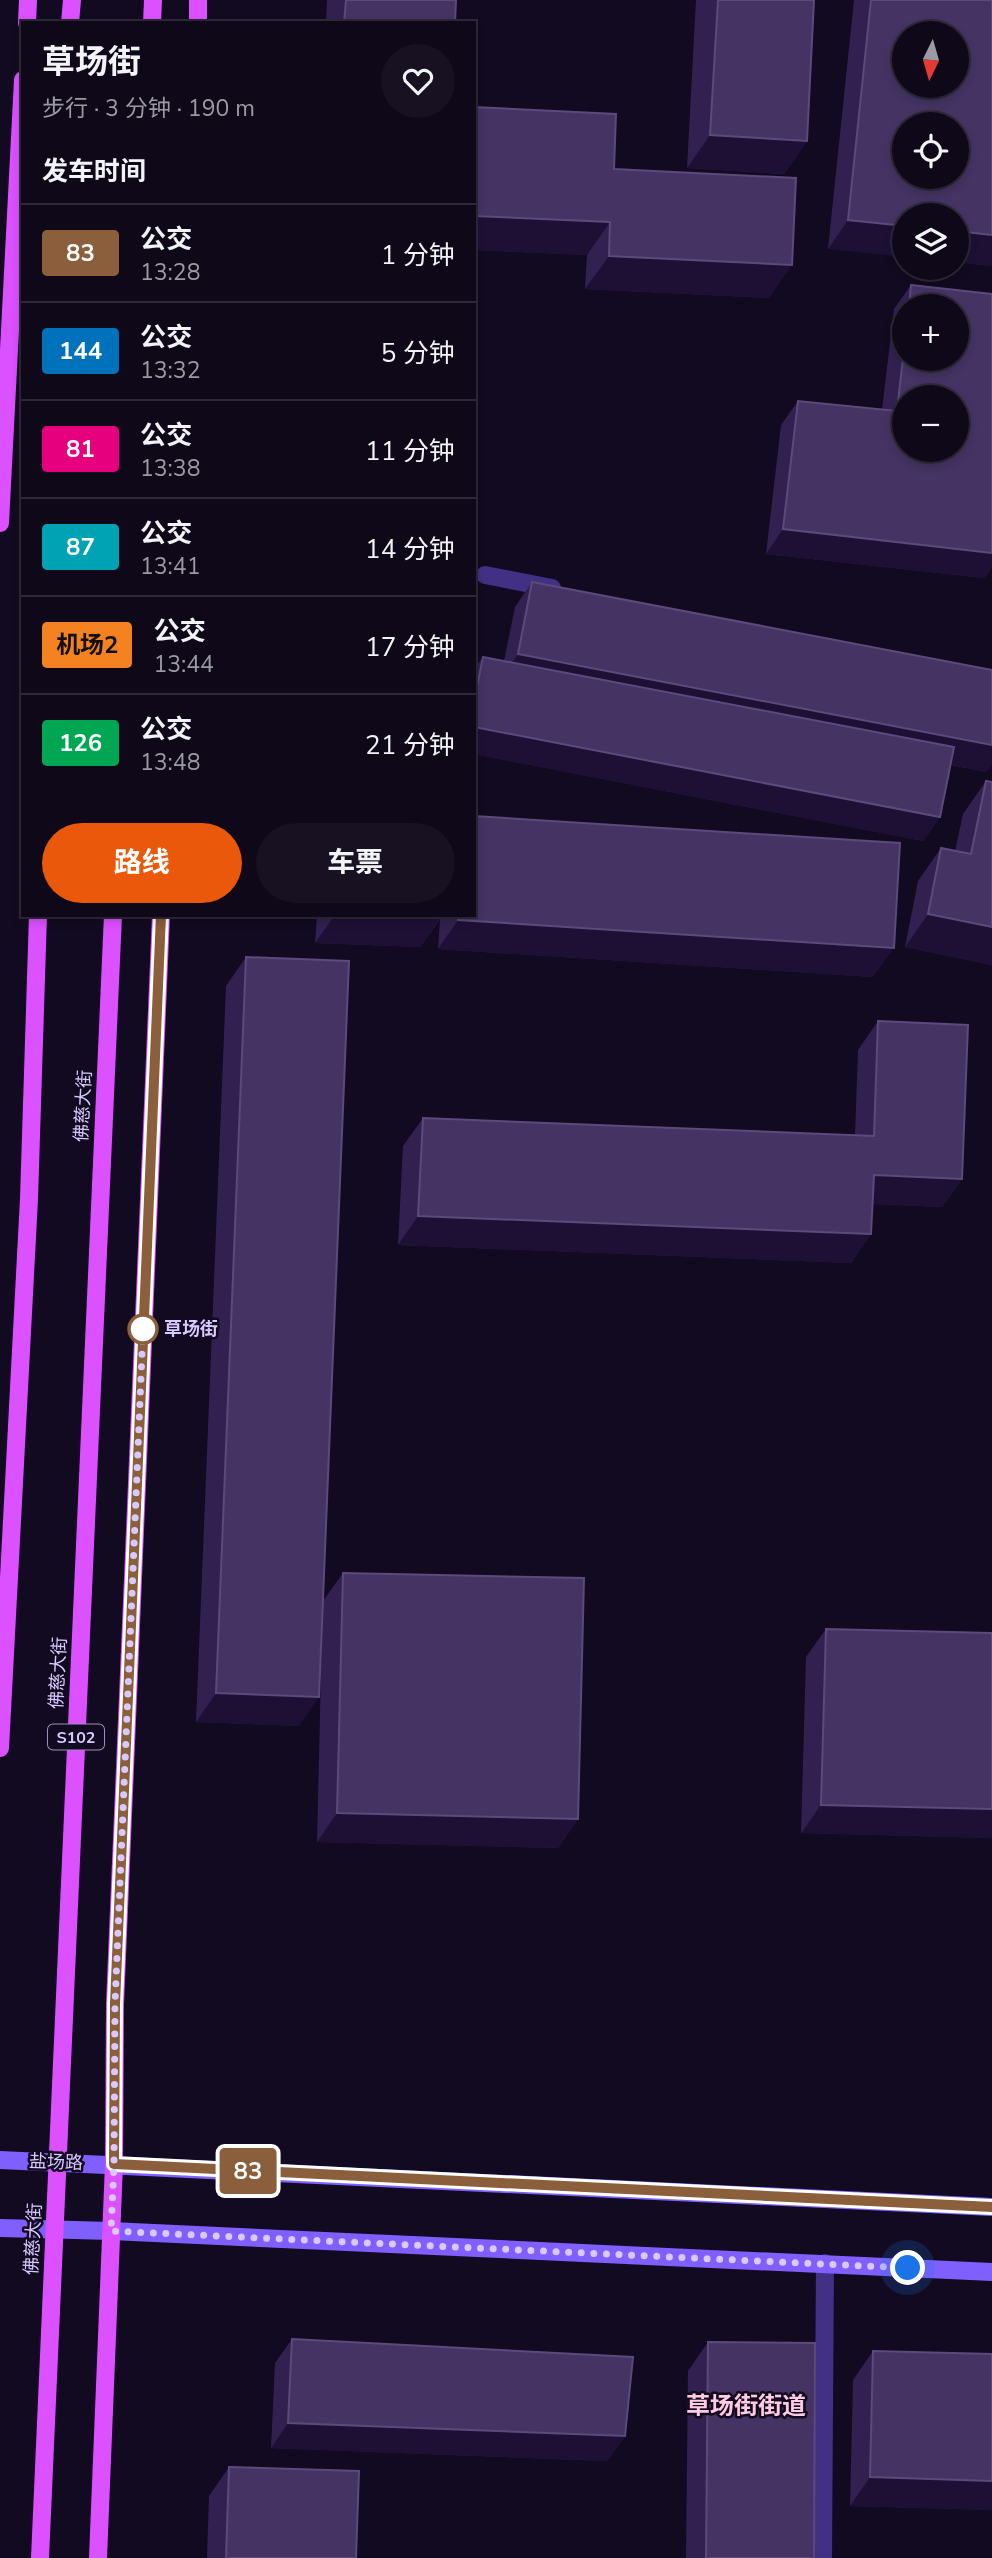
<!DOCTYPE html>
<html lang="zh">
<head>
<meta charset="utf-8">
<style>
  body { margin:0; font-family:"Nunito Sans","Noto Sans SC",sans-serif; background:#171121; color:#f1f3f6; height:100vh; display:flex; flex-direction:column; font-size:26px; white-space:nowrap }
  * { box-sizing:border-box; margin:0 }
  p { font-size:23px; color:#9b9aa2 }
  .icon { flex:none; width:38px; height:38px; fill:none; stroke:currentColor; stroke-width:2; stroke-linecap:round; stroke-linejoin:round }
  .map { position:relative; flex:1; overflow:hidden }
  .drawer { position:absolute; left:21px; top:21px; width:455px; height:896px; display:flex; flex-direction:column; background:#0e0818; border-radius:0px; box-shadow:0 4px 10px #0003,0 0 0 2px #2e2937 }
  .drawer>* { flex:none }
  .badge { padding:0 14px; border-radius:5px; font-size:24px; line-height:46px }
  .needle { width:46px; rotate:185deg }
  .tools { position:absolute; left:892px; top:21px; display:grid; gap:14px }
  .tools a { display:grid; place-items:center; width:77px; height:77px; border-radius:50%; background:#0e0818; box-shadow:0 4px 10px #0003,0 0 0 2px #2e2937; font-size:35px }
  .you { position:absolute; width:35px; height:35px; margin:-18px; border:5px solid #fff; border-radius:50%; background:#1a73e8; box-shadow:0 0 0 10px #1a73e833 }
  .map>.badge { position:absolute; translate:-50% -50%; box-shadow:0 0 0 4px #fff }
  h2 { padding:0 21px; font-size:26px; line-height:63px }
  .round { display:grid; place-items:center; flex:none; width:74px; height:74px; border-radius:37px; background:#171121 }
  .overview { display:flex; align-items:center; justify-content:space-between; height:119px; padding:0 21px }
  h1 { font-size:33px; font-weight:700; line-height:52px }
  .primary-button { display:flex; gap:14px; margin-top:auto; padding:14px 21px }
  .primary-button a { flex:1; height:80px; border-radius:42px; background:#ea580c; color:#fff; font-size:28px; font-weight:700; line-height:80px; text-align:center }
  .primary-button a+a { background:#171121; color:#f1f3f6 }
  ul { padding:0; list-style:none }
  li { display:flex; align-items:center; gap:21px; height:98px; padding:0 21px; border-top:2px solid #2e2937 }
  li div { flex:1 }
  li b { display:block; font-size:26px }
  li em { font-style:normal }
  li .badge { min-width:77px; font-weight:700; text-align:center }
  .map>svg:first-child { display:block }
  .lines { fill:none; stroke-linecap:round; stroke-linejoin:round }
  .lane { stroke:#413084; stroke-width:18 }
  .secondary { stroke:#7f60ff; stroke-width:18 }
  .primary { stroke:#db50ff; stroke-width:18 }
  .primary-bridge { stroke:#db50ff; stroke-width:18 }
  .wall { fill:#322150; fill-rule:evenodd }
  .shaded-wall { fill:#1e1035 }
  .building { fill:#443363; stroke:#5b4a7b; stroke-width:2; fill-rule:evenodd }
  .line-casing { stroke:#fff; stroke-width:16 }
  .line { stroke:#8b5e3c; stroke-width:10 }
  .walk { stroke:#d8c9ff; stroke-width:7; stroke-dasharray:0 12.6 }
  .stop-dot { fill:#fff; stroke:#8b5e3c; stroke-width:3.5 }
  .labels { text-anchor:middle; stroke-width:5; stroke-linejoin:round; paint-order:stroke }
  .shield { fill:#120a20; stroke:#9d90bc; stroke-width:2 }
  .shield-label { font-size:16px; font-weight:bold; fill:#d8c9ff }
  .street-label { font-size:18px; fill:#d8c9ff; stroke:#120a20 }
  .stop-label { font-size:18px; font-weight:bold; fill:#d8c9ff; stroke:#120a20; text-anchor:start }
  .district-label { font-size:24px; font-weight:bold; fill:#ffcbe3; stroke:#120a20 }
</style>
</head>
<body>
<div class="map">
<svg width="992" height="2558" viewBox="0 0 992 2558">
  <rect width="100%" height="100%" fill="#120a20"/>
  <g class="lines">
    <g class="lane">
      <path d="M485 575 552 588"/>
      <path d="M823 2558 825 2263"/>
    </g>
    <g class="secondary">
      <path d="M0 2160 992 2207"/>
      <path d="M0 2228 111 2231 992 2272"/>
    </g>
    <g class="primary">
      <path d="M27 23 28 0"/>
      <path d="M70 23 72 0"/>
      <path d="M152 23 153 0"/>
      <path d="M198 23V0"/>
      <path d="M0 523 23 80"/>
      <path d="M0 1748 29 1199 38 915"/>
      <path d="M98 2558 114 2164 115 2004 161 915"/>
    </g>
    <path class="primary-bridge" d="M40 2558 113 915"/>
  </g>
  <g class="wall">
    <path d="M327 0H456L455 23H326Z"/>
    <path d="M696 0H814L807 141 784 174 687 168Z"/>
    <path d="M854 0H992V266L957 262V215L828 249Z"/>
    <path d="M474 107 614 169 769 298 585 289 587 255 474 250Z"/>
    <path d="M911 285 992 294V567L984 578 766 554 781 425 798 401 882 410 894 309ZM905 306H957L905 359Z"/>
    <path d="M532 582 987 772 950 765 940 817 923 841 474 754V669L483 657 504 661 515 607Z"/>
    <path d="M986 781 992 965 905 947 918 881 941 848 955 851 963 814Z"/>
    <path d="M317 915H474L873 977 438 949 440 919 420 947 315 943Z"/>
    <path d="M246 957 323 1601 343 1573 578 1819 558 1848 317 1842 322 1631 299 1726 196 1722 226 986Z"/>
    <path d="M878 1021 962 1179 942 1207 872 1204 871 1234 851 1263 398 1245 403 1146 423 1118 855 1135 858 1050Z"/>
    <path d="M826 1629 992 1633V1838L801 1833 806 1657Z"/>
    <path d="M292 2339 625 2436 607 2461 271 2448 275 2363Z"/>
    <path d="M708 2342 814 2558H686L688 2371Z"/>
    <path d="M873 2351 992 2354V2510L850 2506 853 2380Z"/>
    <path d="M229 2467 356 2558H207L209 2496Z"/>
  </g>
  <g class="shaded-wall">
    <path d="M710 135 807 141 784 174 687 168Z"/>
    <path d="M474 216 610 222 587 255 474 250Z"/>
    <path d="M848 220 905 226V257L828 249Z"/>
    <path d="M957 231 992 235V266L957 262Z"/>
    <path d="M609 256 792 265 769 298 585 289Z"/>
    <path d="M783 529 992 553V567L984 578 766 554Z"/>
    <path d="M518 654 992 745V765L987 772 501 678Z"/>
    <path d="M474 727 940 817 923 841 474 754Z"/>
    <path d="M928 914 992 927V965L905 947Z"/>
    <path d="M335 915H362L440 918 420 947 315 943Z"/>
    <path d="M458 920 894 948 873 977 438 949Z"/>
    <path d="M874 1175 962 1179 942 1207 854 1203Z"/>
    <path d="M418 1216 871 1234 851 1263 398 1245Z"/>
    <path d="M216 1693 319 1697 299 1726 196 1722Z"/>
    <path d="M821 1805 992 1809V1838L801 1833Z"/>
    <path d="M337 1813 578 1819 558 1848 317 1842Z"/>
    <path d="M288 2423 625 2436 607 2461 271 2448Z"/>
    <path d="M870 2477 992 2481V2510L850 2506Z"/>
  </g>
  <g class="building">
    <path d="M346 0H456L455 23H344Z"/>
    <path d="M718 0H814L807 141 710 135Z"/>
    <path d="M871 0H992V235L957 231V215H905V226L848 220ZM905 33H957V86H905ZM905 124H957V177H905Z"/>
    <path d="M474 107 616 114 614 169 796 178 792 265 609 256 610 222 474 216Z"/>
    <path d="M911 285 992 294V553L783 529 798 401 897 411 905 340V359H957V306H909ZM905 397H957V450H905Z"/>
    <path d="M532 582 992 670V745L518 654Z"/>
    <path d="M483 657 954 747 940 817 474 727V702Z"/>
    <path d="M986 781 992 782V927L928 914 941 848 971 854Z"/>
    <path d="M474 816 900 843 894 948 458 920 459 915H474Z"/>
    <path d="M362 915H441L440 918Z"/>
    <path d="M246 957 349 961 319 1697 216 1693Z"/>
    <path d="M878 1021 968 1025 962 1179 874 1175 871 1234 418 1216 423 1118 874 1136Z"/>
    <path d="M343 1573 584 1578 578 1819 337 1813Z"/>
    <path d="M826 1629 992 1633V1809L821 1805Z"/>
    <path d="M292 2339 633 2357 625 2436 288 2423Z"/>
    <path d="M708 2342 815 2343 814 2558H706Z"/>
    <path d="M873 2351 992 2354V2481L870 2477Z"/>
    <path d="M229 2467 359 2471 356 2558H226Z"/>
  </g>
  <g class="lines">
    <g class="line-casing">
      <path id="line" d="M161 915 115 2004 114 2164 992 2207"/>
    </g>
    <use href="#line" class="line"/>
    <path class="walk" d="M143 1329 115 2004 114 2164 111 2231 908 2268"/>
  </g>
  <circle class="stop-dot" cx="143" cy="1329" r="14"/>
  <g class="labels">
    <rect class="shield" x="48" y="1724.5" width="56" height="25" rx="5"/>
    <g class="shield-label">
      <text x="76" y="1743">S102</text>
    </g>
    <g class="street-label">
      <text transform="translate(83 1106) rotate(-87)" y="6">佛慈大街</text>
      <text transform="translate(58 1673) rotate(-87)" y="6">佛慈大街</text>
      <text transform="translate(56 2162) rotate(2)" y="6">盐场路</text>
      <text transform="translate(33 2239) rotate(-87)" y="6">佛慈大街</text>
    </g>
    <g class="stop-label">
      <text x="164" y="1335">草场街</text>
    </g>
    <g class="district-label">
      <text x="746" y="2414">草场街街道</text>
    </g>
  </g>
</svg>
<div class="tools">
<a><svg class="needle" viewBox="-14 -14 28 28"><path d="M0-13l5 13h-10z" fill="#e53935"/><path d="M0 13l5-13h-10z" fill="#9b9aa2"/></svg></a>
<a><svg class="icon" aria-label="locate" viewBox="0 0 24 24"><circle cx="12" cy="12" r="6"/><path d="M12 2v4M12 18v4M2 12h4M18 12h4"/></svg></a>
<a><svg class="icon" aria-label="layers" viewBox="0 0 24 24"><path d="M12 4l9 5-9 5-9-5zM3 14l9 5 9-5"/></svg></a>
<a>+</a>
<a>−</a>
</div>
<div class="you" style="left:908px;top:2268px"></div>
<b class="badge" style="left:248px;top:2171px;background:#8b5e3c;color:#fff">83</b>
<section class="drawer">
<div class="overview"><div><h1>草场街</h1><p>步行 · 3 分钟 · 190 m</p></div><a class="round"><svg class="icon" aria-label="heart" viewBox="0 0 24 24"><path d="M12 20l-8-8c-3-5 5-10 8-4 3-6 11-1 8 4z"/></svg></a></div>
<h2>发车时间</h2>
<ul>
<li><span class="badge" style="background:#8b5e3c;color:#fff">83</span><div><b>公交</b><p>13:28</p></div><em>1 分钟</em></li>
<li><span class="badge" style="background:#0072bc;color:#fff">144</span><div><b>公交</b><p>13:32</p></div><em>5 分钟</em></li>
<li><span class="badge" style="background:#e6007e;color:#fff">81</span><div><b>公交</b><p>13:38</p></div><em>11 分钟</em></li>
<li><span class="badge" style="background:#00a3b4;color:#fff">87</span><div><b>公交</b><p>13:41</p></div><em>14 分钟</em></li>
<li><span class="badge" style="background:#f58220;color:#111">机场2</span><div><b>公交</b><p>13:44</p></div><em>17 分钟</em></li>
<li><span class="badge" style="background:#00a651;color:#fff">126</span><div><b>公交</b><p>13:48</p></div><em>21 分钟</em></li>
</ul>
<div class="primary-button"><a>路线</a><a>车票</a></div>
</section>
</div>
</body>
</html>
